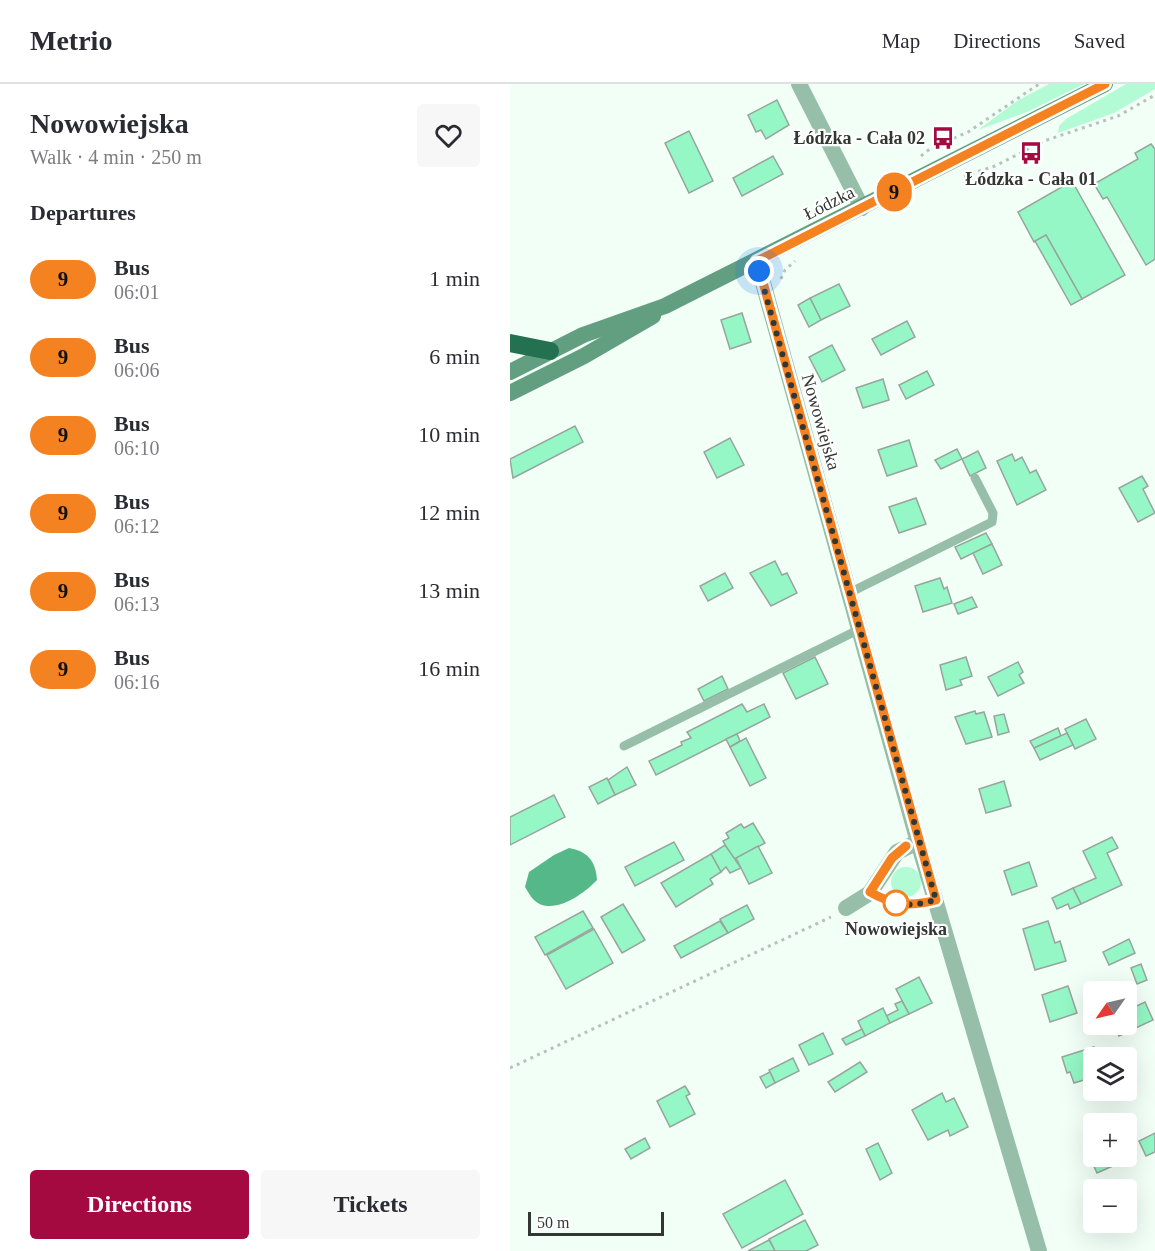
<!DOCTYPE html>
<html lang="en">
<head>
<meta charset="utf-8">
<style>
  body { margin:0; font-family:Georgia,serif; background:#f7f7f7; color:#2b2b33; height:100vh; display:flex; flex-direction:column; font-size:22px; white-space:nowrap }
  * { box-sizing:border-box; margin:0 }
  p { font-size:20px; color:#7c7c81 }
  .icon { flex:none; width:33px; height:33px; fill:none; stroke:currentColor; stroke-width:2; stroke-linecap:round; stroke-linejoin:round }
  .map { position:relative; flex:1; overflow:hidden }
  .drawer { display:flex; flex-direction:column; background:#fff; width:510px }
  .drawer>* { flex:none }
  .badge { padding:0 12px; border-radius:20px; font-size:21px; line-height:39px }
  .needle { width:39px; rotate:236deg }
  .controls { position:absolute; left:573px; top:897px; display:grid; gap:12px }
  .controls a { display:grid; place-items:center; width:54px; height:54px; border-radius:6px; background:#fff; box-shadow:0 6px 24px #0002; font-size:30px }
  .scale { position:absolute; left:18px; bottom:15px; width:136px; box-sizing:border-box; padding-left:6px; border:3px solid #313733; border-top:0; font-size:16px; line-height:21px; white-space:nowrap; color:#313733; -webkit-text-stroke:4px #fff; paint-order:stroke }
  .you { position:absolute; width:30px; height:30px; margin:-15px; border:4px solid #fff; border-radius:50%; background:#1a73e8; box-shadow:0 0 0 9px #1a73e833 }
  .map>.badge { position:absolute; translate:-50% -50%; box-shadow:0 0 0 3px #fff }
  h2 { padding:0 30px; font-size:22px; line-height:54px }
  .round { display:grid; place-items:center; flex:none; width:63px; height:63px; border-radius:6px; background:#f7f7f7 }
  .headline { display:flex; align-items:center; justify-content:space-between; height:102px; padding:0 30px }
  h1 { font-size:28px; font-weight:700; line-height:45px }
  .button { display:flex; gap:12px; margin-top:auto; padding:12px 30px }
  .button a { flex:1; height:69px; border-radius:6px; background:#a4093f; color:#fff; font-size:24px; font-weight:700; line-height:69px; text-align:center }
  .button a+a { background:#f7f7f7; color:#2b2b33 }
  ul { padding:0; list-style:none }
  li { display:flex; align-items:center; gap:18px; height:78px; padding:0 30px }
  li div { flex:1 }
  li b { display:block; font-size:22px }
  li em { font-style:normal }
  li .badge { min-width:66px; font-weight:700; text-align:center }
  header { display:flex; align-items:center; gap:36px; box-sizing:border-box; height:84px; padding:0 30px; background:#fff; border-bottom:2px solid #e1e1e2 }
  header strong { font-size:28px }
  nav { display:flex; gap:33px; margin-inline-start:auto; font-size:21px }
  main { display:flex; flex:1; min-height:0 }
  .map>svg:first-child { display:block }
  .green { fill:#b3fbd5 }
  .water { fill:#54b889 }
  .building { fill:#94f7c5; stroke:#97a59d; stroke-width:1.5 }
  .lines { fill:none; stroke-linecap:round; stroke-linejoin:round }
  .path { stroke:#b8c2bc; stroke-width:3; stroke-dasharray:3 4.5; stroke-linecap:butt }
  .service { stroke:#96bea8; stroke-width:9 }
  .minor { stroke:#96bea8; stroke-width:16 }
  .secondary { stroke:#629f80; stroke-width:16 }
  .motorway { stroke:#237150; stroke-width:18 }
  .line-casing { stroke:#fff; stroke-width:14 }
  .line { stroke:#f58220; stroke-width:9 }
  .walk { stroke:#313733; stroke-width:6; stroke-dasharray:0 10.8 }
  .stop-dot { fill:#fff; stroke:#f58220; stroke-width:3 }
  .labels { text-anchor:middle; stroke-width:4.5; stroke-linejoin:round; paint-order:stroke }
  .poi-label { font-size:18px; font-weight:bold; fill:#313733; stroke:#fff; text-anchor:end }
  .street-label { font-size:18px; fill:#313733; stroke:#fff }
  .stop-label { font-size:18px; font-weight:bold; fill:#313733; stroke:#fff }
</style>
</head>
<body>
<header>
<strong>Metrio</strong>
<nav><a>Map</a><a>Directions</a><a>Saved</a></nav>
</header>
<main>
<section class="drawer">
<div class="headline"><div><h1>Nowowiejska</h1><p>Walk · 4 min · 250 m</p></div><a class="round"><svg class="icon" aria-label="heart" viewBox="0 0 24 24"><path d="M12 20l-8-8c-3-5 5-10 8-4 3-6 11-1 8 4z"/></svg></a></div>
<h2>Departures</h2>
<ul>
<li><span class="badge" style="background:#f58220;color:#111">9</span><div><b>Bus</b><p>06:01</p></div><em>1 min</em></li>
<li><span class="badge" style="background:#f58220;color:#111">9</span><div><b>Bus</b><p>06:06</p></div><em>6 min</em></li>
<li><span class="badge" style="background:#f58220;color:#111">9</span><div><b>Bus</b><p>06:10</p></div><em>10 min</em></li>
<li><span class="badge" style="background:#f58220;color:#111">9</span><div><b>Bus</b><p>06:12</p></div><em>12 min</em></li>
<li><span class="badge" style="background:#f58220;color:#111">9</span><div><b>Bus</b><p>06:13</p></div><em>13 min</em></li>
<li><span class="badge" style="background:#f58220;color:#111">9</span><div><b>Bus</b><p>06:16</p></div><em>16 min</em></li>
</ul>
<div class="button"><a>Directions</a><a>Tickets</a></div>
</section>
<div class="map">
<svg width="645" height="1167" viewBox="0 0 645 1167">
  <rect width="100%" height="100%" fill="#f2fff7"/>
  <g class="green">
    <path d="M539 0H574L517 28 468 46 507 17Z"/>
    <path d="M616 0H645V5L604 29 548 49 549 42 556 35Z"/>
    <circle cx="396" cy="798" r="15"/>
  </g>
  <path class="water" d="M59 764C77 767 86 777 87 796 74 810 41 834 23 815 20 812 17 806 15 803L19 788 44 771Z"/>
  <g class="building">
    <path d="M267 16 279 41 256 55 251 46 246 48 238 31Z"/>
    <path d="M179 47 203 97 179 109 155 59Z"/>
    <path d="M641 60 645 65V175L636 181 597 113 593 115 584 100 628 75 625 69Z"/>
    <path d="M263 72 273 90 232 112 223 94Z"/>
    <path d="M562 97 615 191 572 215 536 151 524 158 508 128Z"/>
    <path d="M536 151 572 215 561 221 525 157Z"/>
    <path d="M329 200 340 222 311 236 300 214Z"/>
    <path d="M300 214 311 236 299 243 288 221Z"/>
    <path d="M232 229 241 258 220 265 211 236Z"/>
    <path d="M397 237 405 253 371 271 362 255Z"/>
    <path d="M322 261 335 286 312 298 299 273Z"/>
    <path d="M417 287 424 301 396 315 389 301Z"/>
    <path d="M373 295 379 316 353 324 346 304Z"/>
    <path d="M65 342 73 358 3 394 0 375Z"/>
    <path d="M220 354 234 381 207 394 194 368Z"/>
    <path d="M399 356 407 382 377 392 368 366Z"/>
    <path d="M447 365 452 375 431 385 425 376Z"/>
    <path d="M468 367 476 384 460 392 452 375Z"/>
    <path d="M502 370 505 377 512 373 520 389 526 386 536 406 507 421 487 377Z"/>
    <path d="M632 392 638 402 633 405 645 429 628 438 609 404Z"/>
    <path d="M406 414 416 440 389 449 379 423Z"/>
    <path d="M476 449 482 460 451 475 445 463Z"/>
    <path d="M482 460 492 481 473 490 463 469Z"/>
    <path d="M265 477 272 491 277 489 287 509 261 522 240 489Z"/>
    <path d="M215 489 223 504 198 517 190 502Z"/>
    <path d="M430 494 434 505 437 503 442 519 413 528 405 502Z"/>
    <path d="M462 513 467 523 448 530 444 520Z"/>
    <path d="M305 573 318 600 286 615 273 589Z"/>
    <path d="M456 573 462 592 450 596 452 601 436 606 430 581Z"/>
    <path d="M508 578 513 588 509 591 514 599 488 612 478 593Z"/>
    <path d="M212 592 218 605 194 617 188 605Z"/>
    <path d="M232 620 237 628 254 620 260 633 146 691 139 677 172 661 171 658 181 654 177 648Z"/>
    <path d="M465 627 466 630 474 628 482 653 456 660 445 633Z"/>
    <path d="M494 630 499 648 488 651 484 632Z"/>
    <path d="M576 635 586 655 565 665 555 645Z"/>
    <path d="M548 644 551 652 524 664 520 657Z"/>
    <path d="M557 649 563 661 530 676 524 664Z"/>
    <path d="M227 650 230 657 220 663 216 655Z"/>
    <path d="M236 654 256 694 240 702 220 663Z"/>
    <path d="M117 683 126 701 105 711 98 696Z"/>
    <path d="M97 694 105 711 88 720 79 703Z"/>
    <path d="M494 697 501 722 476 729 469 705Z"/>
    <path d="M44 711 55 733 0 761V733Z"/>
    <path d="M243 739 255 759 223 776 213 757 219 754 216 749 231 740 234 744Z"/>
    <path d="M602 753 608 764 597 769 612 801 571 820 563 804 586 794 573 767Z"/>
    <path d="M164 758 174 776 125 802 115 783Z"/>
    <path d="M215 761 231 784 220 789 216 783 211 788 201 770Z"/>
    <path d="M248 762 262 789 239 800 226 774Z"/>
    <path d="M201 770 211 788 200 795 203 800 166 823 151 799Z"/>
    <path d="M519 778 527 802 502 811 494 787Z"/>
    <path d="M563 804 571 820 560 825 558 820 547 825 542 814Z"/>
    <path d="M113 820 135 856 112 869 91 833Z"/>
    <path d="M237 821 244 835 218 849 210 835Z"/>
    <path d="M73 827 83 844 35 871 25 853Z"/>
    <path d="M210 837 218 849 171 874 164 862Z"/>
    <path d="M538 837 545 859 550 857 556 877 525 886 513 845Z"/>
    <path d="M84 845 103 879 56 905 37 871Z"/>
    <path d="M619 855 625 869 599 881 593 868Z"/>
    <path d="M631 880 637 896 627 900 621 884Z"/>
    <path d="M409 893 422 919 399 930 386 905Z"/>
    <path d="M558 902 567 929 540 938 532 911Z"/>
    <path d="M392 917 399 930 380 939 376 932 388 926 385 920Z"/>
    <path d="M635 918 643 936 609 952 604 940H616V927Z"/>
    <path d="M373 924 380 939 355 952 348 937Z"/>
    <path d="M352 945 355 952 336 961 332 955Z"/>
    <path d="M313 949 323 970 299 981 289 961Z"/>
    <path d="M584 963 587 974H584V993L564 999 560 988 557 989 552 973Z"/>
    <path d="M599 965 602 974H591L589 967Z"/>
    <path d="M283 974 289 987 265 999 259 986Z"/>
    <path d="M350 978 357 988 325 1008 318 998Z"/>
    <path d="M260 988 265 999 256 1004 250 993Z"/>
    <path d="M175 1002 180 1010 176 1012 185 1030 160 1043 147 1017Z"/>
    <path d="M432 1009 436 1018 444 1014 458 1043 440 1052 438 1046 418 1056 402 1026Z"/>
    <path d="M645 1049V1068L636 1072 629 1057Z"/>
    <path d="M135 1054 140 1064 121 1075 115 1065Z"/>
    <path d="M584 1058V1072H612L614 1077 587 1089 575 1062Z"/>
    <path d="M368 1059 382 1089 370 1096 356 1065Z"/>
    <path d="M275 1096 293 1130 232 1164 213 1130Z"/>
    <path d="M295 1136 308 1161 296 1167H265L259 1155Z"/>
    <path d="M259 1156 265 1167H238Z"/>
  </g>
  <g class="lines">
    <g class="path">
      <path d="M411 72 421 64 458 48 529 0"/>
      <path d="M454 92 485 82 534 57 608 32 645 11"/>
      <path d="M271 195 275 186 285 177"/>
      <path d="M0 984 321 833"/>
    </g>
    <g class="service">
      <path d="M339 509 482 438 483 429 465 394"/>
      <path d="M114 662 350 545"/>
      <path d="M360 809C382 820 402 823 426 816"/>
    </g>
    <g class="minor">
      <path d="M289 0 352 124"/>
      <path d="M247 177 408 758 529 1167"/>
      <path d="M336 824 360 809 387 768 408 758"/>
    </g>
    <g class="secondary">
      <path d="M0 288 73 251 155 222 595 0"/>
      <path d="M0 309 74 272 143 232"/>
    </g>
    <path class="motorway" d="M0 259 40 267"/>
  </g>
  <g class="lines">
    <g class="line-casing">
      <path id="line" d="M396 762 382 774 360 808C382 821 401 823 426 816L247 177 595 0"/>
    </g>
    <use href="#line" class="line"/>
    <path class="walk" d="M249 187 426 816 404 821 386 819"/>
  </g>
  <defs>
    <g id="bus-bare" transform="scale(1.8)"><path d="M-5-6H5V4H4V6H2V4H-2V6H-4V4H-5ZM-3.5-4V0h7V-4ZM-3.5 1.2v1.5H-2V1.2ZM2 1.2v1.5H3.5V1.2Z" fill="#a4093f" stroke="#fff" stroke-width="2.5" paint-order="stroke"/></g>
  </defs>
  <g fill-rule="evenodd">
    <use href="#bus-bare" x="433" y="54"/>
    <use href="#bus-bare" x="521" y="69"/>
  </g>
  <circle class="stop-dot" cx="386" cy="819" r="12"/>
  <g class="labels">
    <g class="poi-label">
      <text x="415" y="60">Łódzka - Cała 02</text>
      <text x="521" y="101" text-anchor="middle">Łódzka - Cała 01</text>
    </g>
    <g class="street-label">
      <text transform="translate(319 119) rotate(-27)" y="6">Łódzka</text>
      <text transform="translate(311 338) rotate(74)" y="6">Nowowiejska</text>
    </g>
    <g class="stop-label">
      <text x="386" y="851">Nowowiejska</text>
    </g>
  </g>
</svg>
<div class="controls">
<a><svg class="needle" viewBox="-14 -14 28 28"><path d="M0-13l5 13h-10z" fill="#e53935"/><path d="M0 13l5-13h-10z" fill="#7c7c81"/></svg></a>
<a><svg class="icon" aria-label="layers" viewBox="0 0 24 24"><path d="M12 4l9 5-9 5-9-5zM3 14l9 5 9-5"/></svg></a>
<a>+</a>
<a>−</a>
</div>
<div class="scale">50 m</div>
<div class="you" style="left:249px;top:187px"></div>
<b class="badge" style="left:384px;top:108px;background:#f58220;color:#111">9</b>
</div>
</main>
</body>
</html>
